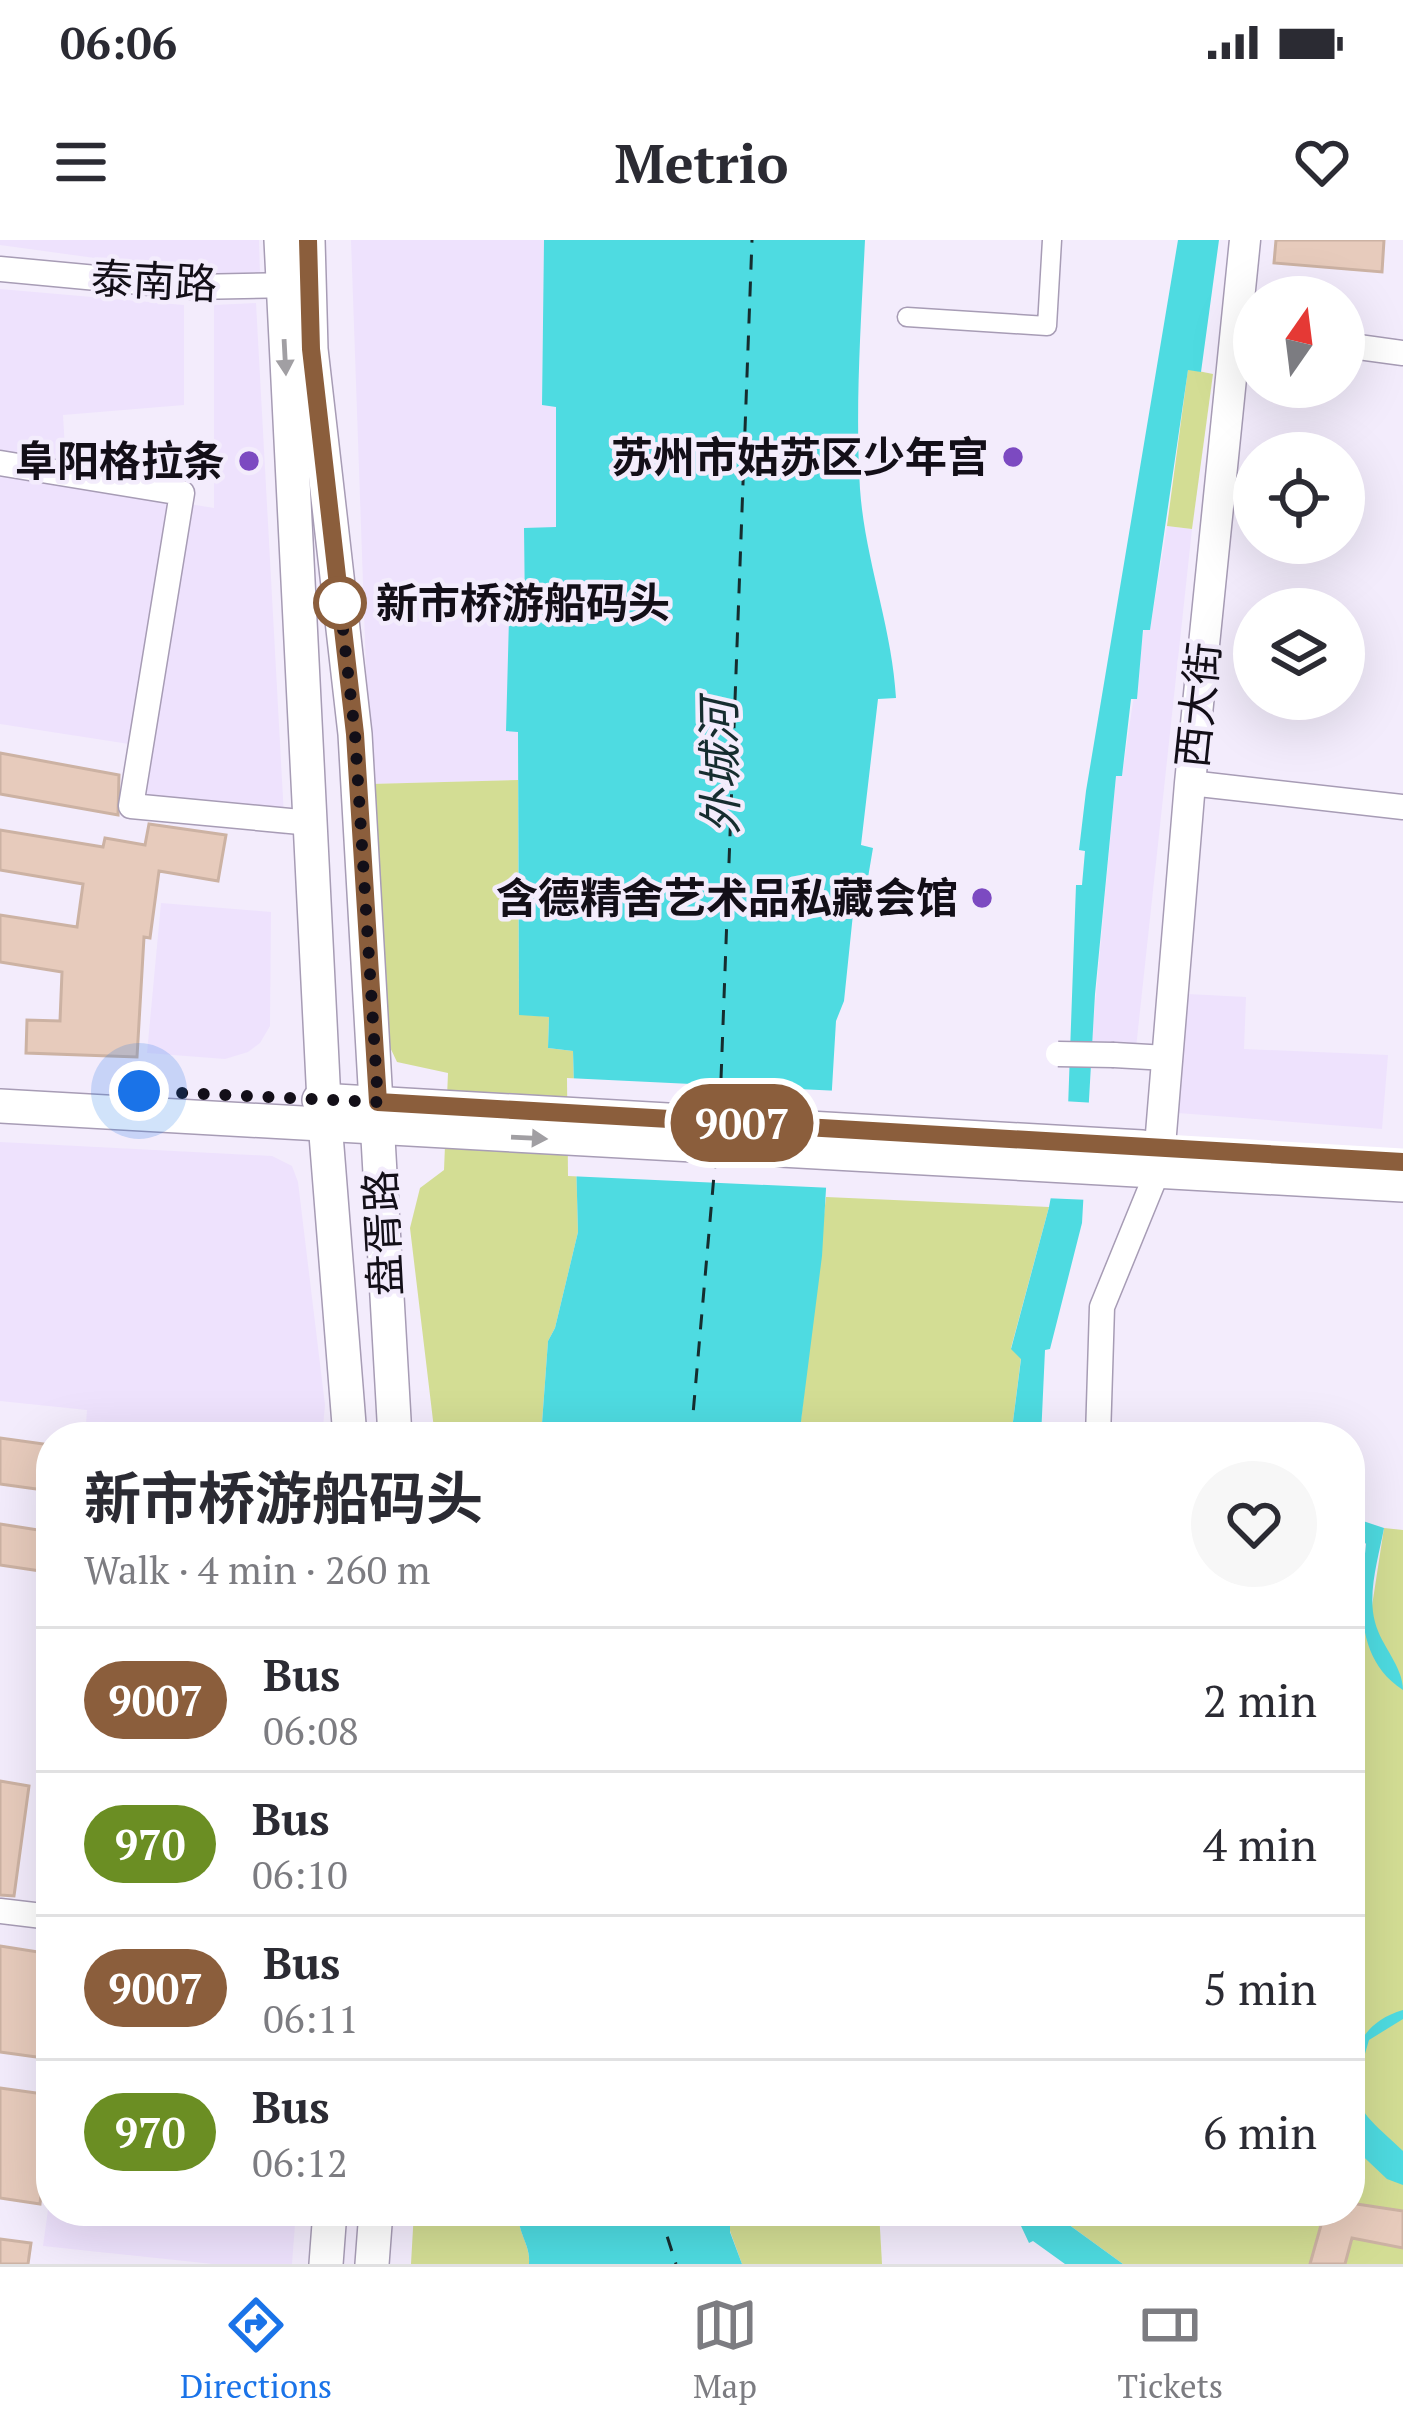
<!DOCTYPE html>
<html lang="en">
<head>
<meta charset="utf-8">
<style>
  body { margin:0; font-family:"PT Serif","Noto Sans SC",serif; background:#f7f7f7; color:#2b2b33; height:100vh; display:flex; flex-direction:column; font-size:45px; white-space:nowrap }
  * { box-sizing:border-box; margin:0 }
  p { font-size:39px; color:#7c7c81 }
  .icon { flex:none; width:66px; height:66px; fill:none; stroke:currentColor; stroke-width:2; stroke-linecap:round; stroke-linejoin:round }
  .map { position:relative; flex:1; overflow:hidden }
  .panel { position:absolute; left:36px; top:1182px; width:1329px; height:804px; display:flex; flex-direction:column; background:#fff; border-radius:48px; box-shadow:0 12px 48px #0002 }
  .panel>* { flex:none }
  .badge { padding:0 24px; border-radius:39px; font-size:42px; line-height:78px }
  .needle { width:78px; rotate:14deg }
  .tools { position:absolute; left:1233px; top:36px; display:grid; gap:24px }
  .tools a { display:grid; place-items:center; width:132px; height:132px; border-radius:50%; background:#fff; box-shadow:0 12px 48px #0002; font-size:60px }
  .you { position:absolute; width:60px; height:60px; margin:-30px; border:9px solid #fff; border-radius:50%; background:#1a73e8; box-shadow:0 0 0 18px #1a73e833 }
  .map>.badge { position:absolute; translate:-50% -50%; box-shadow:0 0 0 6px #fff }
  .round { display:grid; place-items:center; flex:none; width:126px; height:126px; border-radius:63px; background:#f7f7f7 }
  .summary { display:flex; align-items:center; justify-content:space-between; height:204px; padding:0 48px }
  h1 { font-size:57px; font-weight:700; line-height:90px }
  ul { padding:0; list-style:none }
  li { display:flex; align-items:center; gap:36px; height:144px; padding:0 48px; border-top:3px solid #e1e1e2 }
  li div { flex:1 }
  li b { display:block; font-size:45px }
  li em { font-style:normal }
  li .badge { min-width:132px; font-weight:700; text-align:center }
  .status { display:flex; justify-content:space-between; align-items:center; height:84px; padding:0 60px; background:#fff; direction:ltr }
  .status svg { height:33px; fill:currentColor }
  header { display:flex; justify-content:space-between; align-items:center; height:156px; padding:0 48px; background:#fff; font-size:54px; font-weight:700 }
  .dock { display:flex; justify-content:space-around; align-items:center; height:168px; border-top:3px solid #e1e1e2; background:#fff; font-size:33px; color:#7c7c81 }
  .dock a { display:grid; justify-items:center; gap:6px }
  .dock .active { color:#1a73e8 }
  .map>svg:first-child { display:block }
  .built { fill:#eee2fd }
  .green { fill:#d3dd94 }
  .water { fill:#4edbe1 }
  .pier { fill:#f3ecfc }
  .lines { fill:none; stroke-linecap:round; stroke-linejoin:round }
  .ferry { stroke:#162d2f; stroke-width:3; stroke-dasharray:15 12; stroke-linecap:butt }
  .building { fill:#e7cbbc; stroke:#ccb2a3; stroke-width:3 }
  .pedestrian-casing { stroke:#a79cb5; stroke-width:21 }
  .minor-casing { stroke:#a79cb5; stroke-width:27 }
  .tertiary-casing { stroke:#a79cb5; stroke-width:33 }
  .secondary-casing { stroke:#a79cb5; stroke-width:36 }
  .pedestrian { stroke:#fff; stroke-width:18 }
  .minor { stroke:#fff; stroke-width:24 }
  .tertiary { stroke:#fff; stroke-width:30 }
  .secondary { stroke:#fff; stroke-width:33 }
  .minor-bridge-casing { stroke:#a79cb5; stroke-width:27; stroke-linecap:butt }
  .minor-bridge { stroke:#fff; stroke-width:24 }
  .oneway { fill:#a19fa3 }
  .line-casing { stroke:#fff; stroke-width:27 }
  .line { stroke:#8b5e3c; stroke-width:18 }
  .walk { stroke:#130f18; stroke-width:12; stroke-dasharray:0 21.6 }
  .poi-dot { fill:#7c4ac1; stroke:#f3ecfc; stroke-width:4.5 }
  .stop-dot { fill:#fff; stroke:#8b5e3c; stroke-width:6 }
  .labels { text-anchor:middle; stroke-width:9; stroke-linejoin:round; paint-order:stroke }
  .street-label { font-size:42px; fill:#130f18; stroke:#f3ecfc }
  .poi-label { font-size:42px; font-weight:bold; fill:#130f18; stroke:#f3ecfc; text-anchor:end }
  .stop-label { font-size:42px; font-weight:bold; fill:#130f18; stroke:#f3ecfc; text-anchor:start }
  .water-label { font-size:45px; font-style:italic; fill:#162d2f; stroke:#f3ecfc }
</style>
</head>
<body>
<div class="status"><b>06:06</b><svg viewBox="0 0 49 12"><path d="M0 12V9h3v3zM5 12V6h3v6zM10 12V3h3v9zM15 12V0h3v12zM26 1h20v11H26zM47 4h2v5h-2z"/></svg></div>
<header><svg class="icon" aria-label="menu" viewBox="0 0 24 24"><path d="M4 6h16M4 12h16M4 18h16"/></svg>Metrio<svg class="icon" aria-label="heart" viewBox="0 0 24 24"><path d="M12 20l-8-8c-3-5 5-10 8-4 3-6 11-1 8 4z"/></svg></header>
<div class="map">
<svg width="1403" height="2024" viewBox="0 0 1403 2024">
  <rect width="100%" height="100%" fill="#f3ecfc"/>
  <g class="built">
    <path d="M0 0H259L260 35 226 36 0 5Z"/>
    <path d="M351 0H544L542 165 556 166V288L524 289 525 378H510L507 491H518V540L370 544Z"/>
    <path d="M0 49 184 65V165L63 175 67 244 214 268V65L256 63 285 595 130 573 142 506 0 484Z"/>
    <path d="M1167 286 1192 289 1136 808 1091 809 1116 535H1122L1144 389H1150Z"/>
    <path d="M161 663 271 672 270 786 260 803 248 812 225 819 147 813Z"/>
    <path d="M1188 754 1246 757 1244 809 1388 815 1382 889 1178 873Z"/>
    <path d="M0 902 272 916 292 926 298 942 325 1165 322 1197H85L87 1170 0 1161Z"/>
    <path d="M51 1948V1971H296L292 2024H213L43 2006Z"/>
  </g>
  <g class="green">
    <path d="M1188 129 1213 134 1192 289 1167 286Z"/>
    <path d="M518 540 519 774 549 777 548 808 573 811 578 992 555 1088 548 1101 541 1197H435L410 988 420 948 444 930 448 833 397 822 388 803 370 544Z"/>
    <path d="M826 957 1049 967 1011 1108 1021 1118 1011 1197H799Z"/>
    <path d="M1384 1288 1403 1290V2024H1123L1050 1971H1350V1401L1361 1376 1372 1366Z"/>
    <path d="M414 1971H519C516 1992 531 2004 529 2024H411Z"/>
    <path d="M730 1971H879L882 2024H742L730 1991Z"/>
  </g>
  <g class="water">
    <path d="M544 0H865C861 83 855 166 860 249 865 320 892 387 896 458L878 459 861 605 873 608 862 673 853 674 844 761 836 781 822 1016 799 1197H541L548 1101 555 1088 578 992 573 811 548 808 549 777 519 775 518 492 506 491 509 378 525 377 524 288 556 287V167L542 165Z"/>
    <path d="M1178 0H1219L1201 132 1188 130 1150 390H1143L1137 459H1131L1122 536H1116L1095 754 1082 983 1050 1109 1045 1110 1041 1197H1011L1021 1119 1011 1109 1049 967 1068 868 1076 645H1082L1085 611 1079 610 1086 551Z"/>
    <path d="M1350 1249 1356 1252 1363 1281 1384 1288C1379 1316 1367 1353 1375 1382 1381 1406 1403 1426 1403 1450 1352 1417 1361 1354 1366 1304L1350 1283Z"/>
    <path d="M1403 1770V1779L1369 1800C1349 1868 1353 1864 1403 1911V1945L1387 1939 1350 1904C1350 1850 1339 1789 1403 1770Z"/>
    <path d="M519 1971H730V1992L742 2024H529C531 2004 516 1992 519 1971Z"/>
    <path d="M1014 1971H1050L1123 2024H1065L1033 2001 1029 2003Z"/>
  </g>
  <g class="pier">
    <path d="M567 838 840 851 833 948 568 936Z"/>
    <path d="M1062 861 1096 863 1090 960 1044 958Z"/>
  </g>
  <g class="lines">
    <g class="ferry">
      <path d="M720 866 752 0"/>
      <path d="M691 1197 715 924"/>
      <path d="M659 1971 676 2024"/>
    </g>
  </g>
  <g class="building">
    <path d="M1276 0H1384L1382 32 1274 23Z"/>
    <path d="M0 513 119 535 118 575 0 554Z"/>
    <path d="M149 584 226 595 218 641 159 631 150 698 144 697 137 817 26 813 27 780 60 781 62 732 0 722V675L77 687 83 644 0 630V590L103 607 105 598 145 605Z"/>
    <path d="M0 1198 51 1205V1251L0 1244Z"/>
    <path d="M0 1284 51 1292 47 1332 0 1325Z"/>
    <path d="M0 1541 29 1546 14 1656 0 1655Z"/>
    <path d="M0 1706 51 1714V1819L0 1812Z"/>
    <path d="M0 1848 51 1855 40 1964 0 1958Z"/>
    <path d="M1350 1963 1403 1971V2008L1352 1998 1345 2024H1310L1325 1971H1350Z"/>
    <path d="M0 1999 31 2003 28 2024H0Z"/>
  </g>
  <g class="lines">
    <g class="pedestrian-casing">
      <path id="pedestrian" d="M907 77 1047 86 1052 0"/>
    </g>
    <g class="minor-casing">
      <g id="minor">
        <path d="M0 29 193 47 295 45"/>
        <path d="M1344 105 1403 113"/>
        <path d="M0 223 182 253 131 566 311 583"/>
        <path d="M1190 543 1403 567"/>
        <path d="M1114 815 1167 818"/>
        <path d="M1098 1197 1102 1067 1158 930"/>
        <path d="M0 1671 51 1677"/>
      </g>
    </g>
    <g class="tertiary-casing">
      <path id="tertiary" d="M1158 930 1190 543 1245 0"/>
    </g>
    <g class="secondary-casing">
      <g id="secondary">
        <path d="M281 0 325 882 350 1197"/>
        <path d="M308 0 311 109 355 494 395 1197"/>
        <path d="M319 860 1142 907"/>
        <path d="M0 866 1403 945"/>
        <path d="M326 2024 330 1971"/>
        <path d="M372 2024 376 1971"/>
      </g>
    </g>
    <use href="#pedestrian" class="pedestrian"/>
    <use href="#minor" class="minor"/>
    <use href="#tertiary" class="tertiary"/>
    <use href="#secondary" class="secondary"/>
    <g class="minor-bridge-casing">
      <path id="minor-bridge" d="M1058 814 1114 815"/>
    </g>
    <use href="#minor-bridge" class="minor-bridge"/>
  </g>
  <defs><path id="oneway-solid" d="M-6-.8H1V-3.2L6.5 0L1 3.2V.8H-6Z" transform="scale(3)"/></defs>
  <g class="oneway">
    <use href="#oneway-solid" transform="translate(285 117) rotate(87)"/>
    <use href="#oneway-solid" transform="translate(529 898) rotate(3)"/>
  </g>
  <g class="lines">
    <g class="line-casing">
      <path id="line" d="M308 0 311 109 355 494 378 862 1403 922"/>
    </g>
    <use href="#line" class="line"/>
    <path class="walk" d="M139 851 378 862 355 494 340 363"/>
  </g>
  <g class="poi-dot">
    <circle cx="1013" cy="217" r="12"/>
    <circle cx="249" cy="221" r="12"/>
    <circle cx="982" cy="658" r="12"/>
  </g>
  <circle class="stop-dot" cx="340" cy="363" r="24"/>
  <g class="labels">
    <g class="street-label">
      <text transform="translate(154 41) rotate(3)" y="15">泰南路</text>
      <text transform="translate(1198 465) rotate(-84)" y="15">西大街</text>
      <text transform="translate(383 993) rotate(-93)" y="15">盘胥路</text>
    </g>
    <g class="poi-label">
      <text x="989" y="232">苏州市姑苏区少年宫</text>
      <text x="225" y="236">阜阳格拉条</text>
      <text x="958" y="673">含德精舍艺术品私藏会馆</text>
    </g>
    <g class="stop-label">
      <text x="376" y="378">新市桥游船码头</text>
    </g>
    <g class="water-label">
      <text transform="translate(720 527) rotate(-91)" y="16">外城河</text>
    </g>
  </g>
</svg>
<div class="tools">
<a><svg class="needle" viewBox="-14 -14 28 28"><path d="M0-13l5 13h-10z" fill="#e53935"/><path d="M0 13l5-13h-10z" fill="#7c7c81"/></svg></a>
<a><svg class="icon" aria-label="locate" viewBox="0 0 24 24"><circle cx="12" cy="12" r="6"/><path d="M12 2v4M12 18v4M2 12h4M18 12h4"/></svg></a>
<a><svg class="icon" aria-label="layers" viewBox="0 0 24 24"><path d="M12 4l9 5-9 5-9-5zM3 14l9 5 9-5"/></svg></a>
</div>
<div class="you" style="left:139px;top:851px"></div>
<b class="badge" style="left:742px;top:883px;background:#8b5e3c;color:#fff">9007</b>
<section class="panel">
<div class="summary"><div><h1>新市桥游船码头</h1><p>Walk · 4 min · 260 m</p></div><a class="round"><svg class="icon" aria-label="heart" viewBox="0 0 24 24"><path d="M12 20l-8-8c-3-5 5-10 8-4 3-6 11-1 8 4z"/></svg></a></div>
<ul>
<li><span class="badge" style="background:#8b5e3c;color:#fff">9007</span><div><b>Bus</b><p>06:08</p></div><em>2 min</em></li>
<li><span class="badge" style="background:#6b8e23;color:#fff">970</span><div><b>Bus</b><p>06:10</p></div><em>4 min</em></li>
<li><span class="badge" style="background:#8b5e3c;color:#fff">9007</span><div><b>Bus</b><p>06:11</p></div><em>5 min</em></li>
<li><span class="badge" style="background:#6b8e23;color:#fff">970</span><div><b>Bus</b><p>06:12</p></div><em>6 min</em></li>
</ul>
</section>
</div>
<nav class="dock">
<a class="active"><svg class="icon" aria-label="directions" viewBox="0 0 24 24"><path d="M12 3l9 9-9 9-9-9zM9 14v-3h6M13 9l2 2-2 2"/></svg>Directions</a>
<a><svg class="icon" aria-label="map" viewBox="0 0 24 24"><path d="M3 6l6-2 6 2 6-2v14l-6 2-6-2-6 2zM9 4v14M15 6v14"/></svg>Map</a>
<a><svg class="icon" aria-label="tickets" viewBox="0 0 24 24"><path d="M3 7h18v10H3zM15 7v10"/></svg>Tickets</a>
</nav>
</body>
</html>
